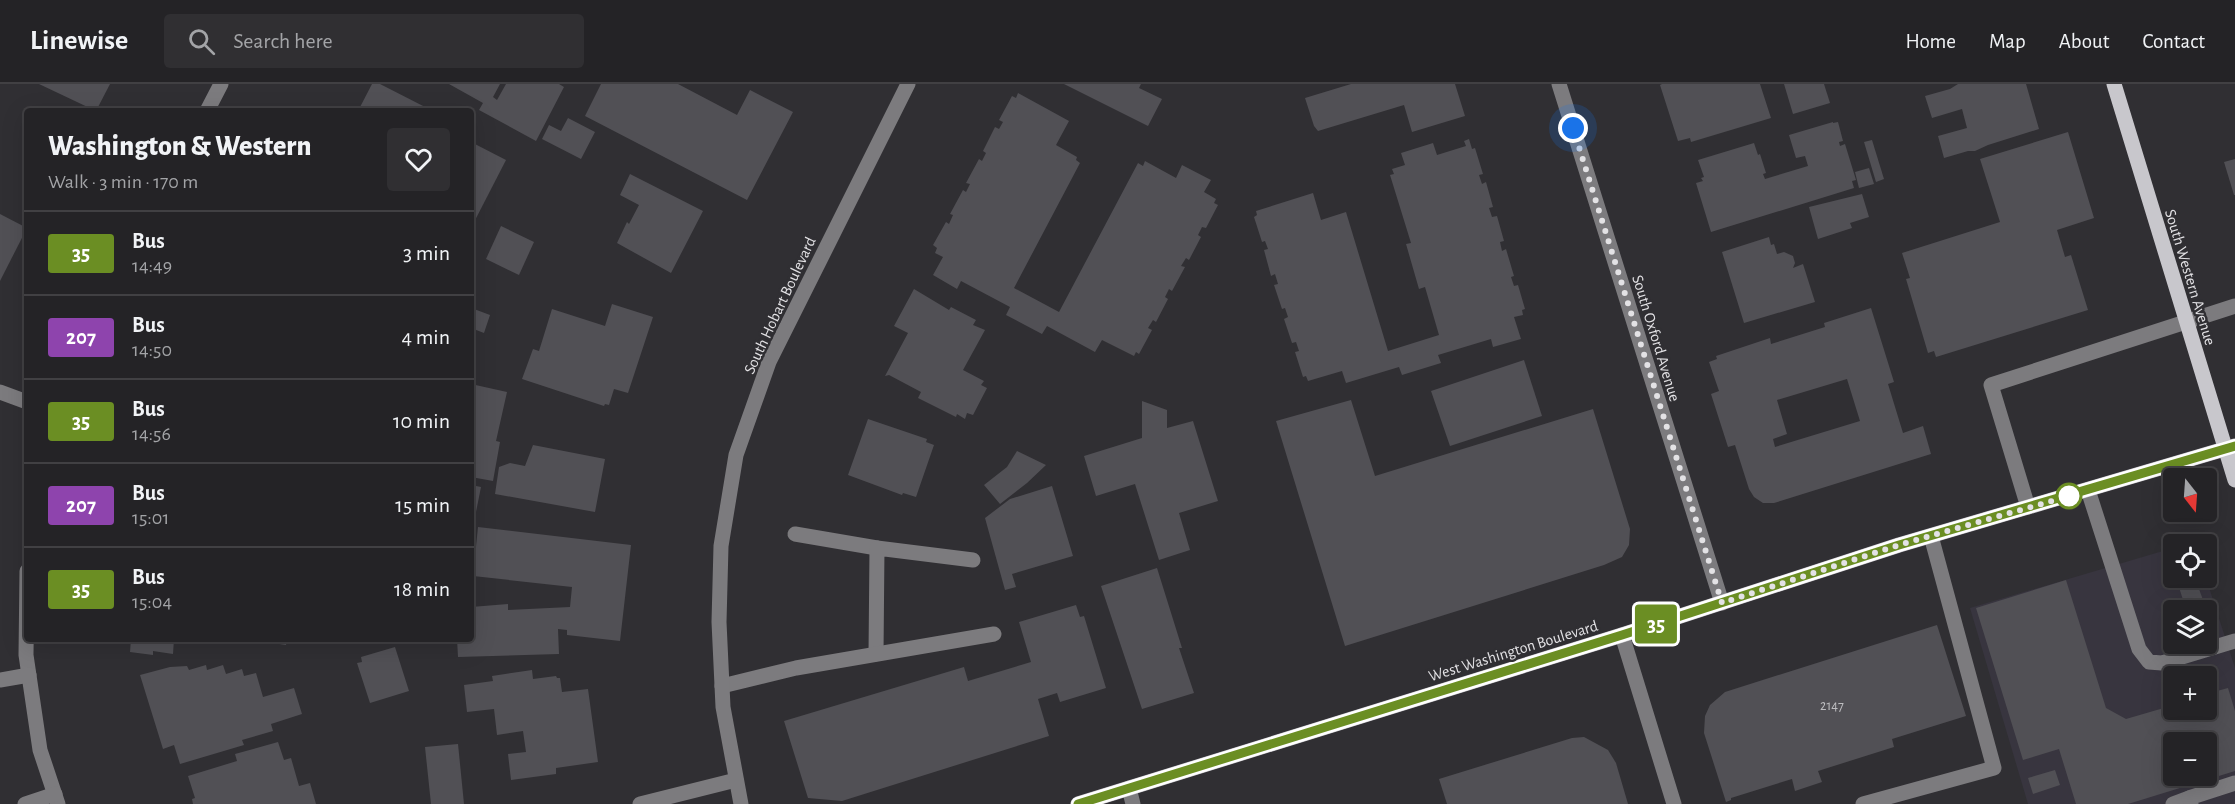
<!DOCTYPE html>
<html lang="en">
<head>
<meta charset="utf-8">
<style>
  body { margin:0; font-family:"Alegreya Sans",sans-serif; background:#302f32; color:#f1f3f6; height:100vh; display:flex; flex-direction:column; font-size:22px; white-space:nowrap }
  * { box-sizing:border-box; margin:0 }
  p { font-size:20px; color:#a3a4a7 }
  .icon { flex:none; width:33px; height:33px; fill:none; stroke:currentColor; stroke-width:2; stroke-linecap:round; stroke-linejoin:round }
  .map { position:relative; flex:1; overflow:hidden }
  .side { position:absolute; left:24px; top:24px; width:450px; height:534px; display:flex; flex-direction:column; background:#242326; border-radius:6px; box-shadow:0 6px 24px #0002,0 0 0 2px #414043 }
  .side>* { flex:none }
  .badge { padding:0 12px; border-radius:4px; font-size:21px; line-height:39px }
  .needle { width:39px; rotate:163deg }
  .tools { position:absolute; left:2163px; top:384px; display:grid; gap:12px }
  .tools a { display:grid; place-items:center; width:54px; height:54px; border-radius:6px; background:#242326; box-shadow:0 6px 24px #0002,0 0 0 2px #414043; font-size:30px }
  .you { position:absolute; width:30px; height:30px; margin:-15px; border:4px solid #fff; border-radius:50%; background:#1a73e8; box-shadow:0 0 0 9px #1a73e833 }
  .map>.badge { position:absolute; translate:-50% -50%; box-shadow:0 0 0 3px #fff }
  .round { display:grid; place-items:center; flex:none; width:63px; height:63px; border-radius:6px; background:#302f32 }
  .head { display:flex; align-items:center; justify-content:space-between; height:102px; padding:0 24px }
  h1 { font-size:28px; font-weight:800; line-height:45px }
  ul { padding:0; list-style:none }
  li { display:flex; align-items:center; gap:18px; height:84px; padding:0 24px; border-top:2px solid #414043 }
  li div { flex:1 }
  li b { display:block; font-size:22px }
  li em { font-style:normal }
  li .badge { min-width:66px; font-weight:700; text-align:center }
  header { display:flex; align-items:center; gap:36px; box-sizing:border-box; height:84px; padding:0 30px; background:#242326; border-bottom:2px solid #414043 }
  header strong { font-size:28px }
  nav { display:flex; gap:33px; margin-inline-start:auto; font-size:21px }
  .search { width:420px; height:54px; background:#302f32; display:flex; align-items:center; gap:15px; box-sizing:border-box; padding:0 21px; border-radius:6px; color:#a3a4a7; font-size:22px }
  .map>svg:first-child { display:block }
  .built { fill:#38353f; fill-rule:evenodd }
  .building { fill:#515055; fill-rule:evenodd }
  .lines { fill:none; stroke-linecap:round; stroke-linejoin:round }
  .minor { stroke:#7c7b7e; stroke-width:15 }
  .major { stroke:#c8c7cc; stroke-width:15 }
  .line-casing { stroke:#fff; stroke-width:14 }
  .line { stroke:#6b8e23; stroke-width:9 }
  .walk { stroke:#e3e2e5; stroke-width:6; stroke-dasharray:0 10.8 }
  .stop-dot { fill:#fff; stroke:#6b8e23; stroke-width:3 }
  .labels { text-anchor:middle; stroke-width:5; stroke-linejoin:round; paint-order:stroke }
  .number-label { font-size:14px; fill:#bebec1 }
  .street-label { font-size:16px; fill:#e3e2e5; stroke:#302f33 }
</style>
</head>
<body>
<header>
<strong>Linewise</strong>
<div class="search"><svg class="icon" aria-label="search" viewBox="0 0 24 24"><circle cx="10" cy="10" r="6"/><path d="M15 15l6 6"/></svg>Search here</div>
<nav><a>Home</a><a>Map</a><a>About</a><a>Contact</a></nav>
</header>
<div class="map">
<svg width="2235" height="720" viewBox="0 0 2235 720">
  <rect width="100%" height="100%" fill="#302f33"/>
  <path class="built" d="M2173 464 2174 494H2206L2235 584V720H2028L1970 524ZM2174 526H2206V560H2174ZM2174 592H2206V626H2174ZM2174 658H2206V692H2174Z"/>
  <g class="building">
    <path d="M39 0H110L96 27Z"/>
    <path d="M372 0H380L427 24 426 27H358Z"/>
    <path d="M449 0H500L493 13 497 16 506 0H559L564 3 536 57 479 26 483 19Z"/>
    <path d="M601 0H678L737 31 750 6 793 28 747 116 585 32Z"/>
    <path d="M1064 0H1141L1139 4 1162 15 1148 42Z"/>
    <path d="M1351 0H1455L1465 32 1412 48 1404 21 1318 47 1314 42 1305 14Z"/>
    <path d="M1662 0H1760L1771 34 1691 58 1690 54 1678 57 1660 1Z"/>
    <path d="M1784 0H1824L1830 19 1793 30Z"/>
    <path d="M1958 0H2026L2039 45 1988 61 1975 67H1968L1944 74 1938 52 1967 44 1962 25 1932 34 1925 12 1950 5Z"/>
    <path d="M1018 9 1069 37 1056 61 1077 73 1076 76 1080 79 1014 204 1059 228 1138 79 1143 82 1145 77 1176 94 1182 81 1211 96 1204 108 1216 115 1214 119 1218 121 1206 144 1202 143 1198 151 1201 153 1189 176 1186 174 1181 182 1185 183 1172 207 1169 205 1165 213 1168 215 1156 238 1153 236 1148 244 1152 246 1139 270 1136 268 1134 272 1102 256 1095 268 1047 242 1042 250 1006 231 1010 223 961 197 957 205 933 191 943 173 935 169 937 164 933 161 946 138 949 140 953 131 950 130 963 106 966 108 970 100 966 99 979 75 982 77 986 69 983 67 995 43 999 45 1003 38 999 36 1012 12 1016 14Z"/>
    <path d="M568 34 595 48 581 75 542 55 549 41 561 47Z"/>
    <path d="M1833 38V39L1838 38 1843 57 1839 58 1840 62 1845 60 1856 96 1852 97 1854 104 1711 148 1696 99 1703 97 1701 94 1704 93 1698 76 1754 59 1758 71 1760 70 1766 89 1763 90 1765 95 1808 82 1805 72 1796 74 1789 51Z"/>
    <path d="M2068 48 2094 134 2057 146 2065 173 2071 171 2088 226 1936 273 1934 267 1928 269 1906 195 1910 194 1902 169 2000 138 1980 75Z"/>
    <path d="M1469 55 1472 65 1475 64 1483 90 1479 91 1482 100 1486 98 1493 123 1489 124 1492 133 1497 132 1504 157 1500 158 1502 167 1506 165 1514 192 1511 193 1514 202 1518 201 1525 225 1522 226 1523 231 1514 233 1521 255 1493 263 1491 255 1438 271 1441 279 1402 291 1399 283 1346 299 1342 287 1308 297 1306 292 1303 293 1295 268 1299 267 1296 258 1292 259 1284 235 1288 233 1285 224 1282 225 1274 201 1278 200 1275 190 1271 192 1264 166 1268 165 1265 157 1262 158 1254 133 1257 131 1256 127 1313 109 1321 136 1346 128 1388 267 1439 251 1425 203 1419 205 1406 160 1411 159 1390 91 1394 90 1392 85 1405 81 1401 69 1433 59 1437 71 1466 62 1464 57Z"/>
    <path d="M1872 56 1884 95 1876 98 1864 58Z"/>
    <path d="M471 58 506 76 471 144Z"/>
    <path d="M2235 75V111H2234L2224 78Z"/>
    <path d="M1869 84 1874 100 1859 104 1855 88Z"/>
    <path d="M630 90 703 127 671 189 617 159 627 138 629 140 639 121 620 111Z"/>
    <path d="M1862 110 1869 133 1850 139 1852 144 1818 155 1809 123Z"/>
    <path d="M0 130 27 144 0 197Z"/>
    <path d="M501 142 534 158 519 191 486 175Z"/>
    <path d="M1769 153 1771 161 1774 160 1777 170 1784 168 1793 172 1795 179 1793 184 1803 180 1815 218 1744 239 1722 168Z"/>
    <path d="M914 205 949 226 951 223 976 236 973 241 985 246 963 286 984 297 981 301 987 304 973 331 967 329 965 335 957 330 956 333 918 314 921 308 889 291 885 292 908 249 894 242Z"/>
    <path d="M612 220 653 233 628 309 614 305 609 321 605 320 604 322 522 295 533 265 539 267 552 225 605 242Z"/>
    <path d="M1871 224 1894 298 1888 300 1903 349 1923 342 1931 370 1774 419H1763L1754 413 1749 405 1735 361 1728 363 1711 310 1719 307 1709 278 1717 275 1716 272 1770 254 1771 260 1825 243 1824 239ZM1847 295 1860 337 1775 363 1773 355 1787 350 1777 316Z"/>
    <path d="M474 225 490 231 484 249 471 244V232Z"/>
    <path d="M1524 276 1542 332 1450 362 1431 307Z"/>
    <path d="M471 300 507 308 496 357 500 358 493 397 471 393Z"/>
    <path d="M1351 316 1375 392 1593 325 1630 445 1629 461 1622 473 1604 481 1345 562 1276 337Z"/>
    <path d="M1142 317 1167 326V344L1193 337 1218 417 1179 429 1190 466 1159 476 1135 400 1096 412 1084 372 1142 354Z"/>
    <path d="M868 335 927 355 926 358 934 361 916 413 903 409 902 411 848 391Z"/>
    <path d="M533 361 605 375 595 428 495 410 499 383 510 379 525 382Z"/>
    <path d="M1017 367 1046 381 1027 399 1000 420 984 401 1007 383Z"/>
    <path d="M471 401 481 403 475 433H471Z"/>
    <path d="M1052 402 1073 472 1012 490 1016 503 1005 506 985 434 1010 415Z"/>
    <path d="M478 443 631 461 620 557 567 551V546L558 545 559 570 458 573 457 555H471V523L508 520V526L570 523 572 503 473 492Z"/>
    <path d="M1157 484 1182 564H1179L1194 609 1142 625 1101 502Z"/>
    <path d="M2176 494H2195L2203 516 2185 522Z"/>
    <path d="M2066 496 2106 624 2126 635 2174 621V626H2206V610L2228 604 2235 627V687L2128 720H2076L2059 665 2023 676 1976 524ZM2174 658H2206V692H2174Z"/>
    <path d="M1076 521 1080 533 1084 532 1106 604 1060 618 1057 609 1038 615 1049 652 842 717 808 714 784 637 964 583 968 597 1031 578 1019 538Z"/>
    <path d="M1937 541 1966 632 1892 655 1894 663 1818 687 1822 698 1795 707 1792 695 1731 714V716L1726 718 1704 649 1705 632 1710 621 1717 615 1725 608Z"/>
    <path d="M131 555H174L173 570 153 567V571L130 568Z"/>
    <path d="M245 555H287L286 561Z"/>
    <path d="M395 563 409 607 370 619 357 579 362 578 361 573Z"/>
    <path d="M206 581 207 586 223 581 226 590 242 585 244 592 256 589 263 613 294 604 302 630 271 640 273 647 242 656 244 661 180 680 174 661 163 665 140 591 170 583 187 582 189 586Z"/>
    <path d="M532 586 533 595 556 592 557 594H560L562 608 588 605 598 678 556 684V690L511 696 508 670 526 668 523 647 497 651 494 625 467 628 464 601 493 597 492 592Z"/>
    <path d="M1584 653 1608 666 1616 679 1628 720H1447L1439 695 1572 654Z"/>
    <path d="M278 658 284 676 291 674 299 702 310 699 316 720H193L192 715 195 714 188 692 237 677 235 670Z"/>
    <path d="M458 660 464 720H431L425 663Z"/>
    <path d="M2055 686 2060 701 2033 710 2028 694Z"/>
  </g>
  <g class="lines">
    <g class="minor">
      <path d="M1559 0 1722 519"/>
      <path d="M207 27 221 0"/>
      <path d="M0 308 27 318"/>
      <path d="M2088 406 2139 565 2149 578 2162 579 2235 557"/>
      <path d="M2028 423 1991 301 2235 222"/>
      <path d="M795 450 877 464"/>
      <path d="M27 487 26 571 40 666 58 720"/>
      <path d="M1622 551 1674 720"/>
      <path d="M876 570 877 464 973 476"/>
      <path d="M0 596 29 591"/>
      <path d="M722 602 796 584 994 550"/>
      <path d="M1129 704 1133 720"/>
      <path d="M25 720 55 710"/>
      <path d="M640 720 736 696"/>
      <path d="M741 720 723 623 719 538 721 462 736 371 769 278 908 0"/>
      <path d="M1863 720 1994 684 1931 452"/>
      <path d="M2173 720 2189 714"/>
      <path d="M2191 720 2189 714 2235 699"/>
    </g>
    <g class="major">
      <path d="M2114 0 2235 396"/>
      <path d="M1078 720 1622 551 1899 461 2235 362"/>
    </g>
  </g>
  <g class="lines">
    <g class="line-casing">
      <path id="line" d="M1078 720 1622 551 1899 461 2235 362"/>
    </g>
    <use href="#line" class="line"/>
    <path class="walk" d="M1573 44 1722 519 1899 461 2069 412"/>
  </g>
  <circle class="stop-dot" cx="2069" cy="412" r="12"/>
  <g class="labels">
    <g class="number-label">
      <text x="1832" y="626">2147</text>
    </g>
    <g class="street-label">
      <text transform="translate(2191 193) rotate(73)" y="6">South Western Avenue</text>
      <text transform="translate(779 221) rotate(-65)" y="6">South Hobart Boulevard</text>
      <text transform="translate(1657 254) rotate(73)" y="6">South Oxford Avenue</text>
      <text transform="translate(1513 566) rotate(-17)" y="6">West Washington Boulevard</text>
    </g>
  </g>
</svg>
<div class="tools">
<a><svg class="needle" viewBox="-14 -14 28 28"><path d="M0-13l5 13h-10z" fill="#e53935"/><path d="M0 13l5-13h-10z" fill="#a3a4a7"/></svg></a>
<a><svg class="icon" aria-label="locate" viewBox="0 0 24 24"><circle cx="12" cy="12" r="6"/><path d="M12 2v4M12 18v4M2 12h4M18 12h4"/></svg></a>
<a><svg class="icon" aria-label="layers" viewBox="0 0 24 24"><path d="M12 4l9 5-9 5-9-5zM3 14l9 5 9-5"/></svg></a>
<a>+</a>
<a>−</a>
</div>
<div class="you" style="left:1573px;top:44px"></div>
<b class="badge" style="left:1656px;top:540px;background:#6b8e23;color:#fff">35</b>
<section class="side">
<div class="head"><div><h1>Washington &amp; Western</h1><p>Walk · 3 min · 170 m</p></div><a class="round"><svg class="icon" aria-label="heart" viewBox="0 0 24 24"><path d="M12 20l-8-8c-3-5 5-10 8-4 3-6 11-1 8 4z"/></svg></a></div>
<ul>
<li><span class="badge" style="background:#6b8e23;color:#fff">35</span><div><b>Bus</b><p>14:49</p></div><em>3 min</em></li>
<li><span class="badge" style="background:#8e44ad;color:#fff">207</span><div><b>Bus</b><p>14:50</p></div><em>4 min</em></li>
<li><span class="badge" style="background:#6b8e23;color:#fff">35</span><div><b>Bus</b><p>14:56</p></div><em>10 min</em></li>
<li><span class="badge" style="background:#8e44ad;color:#fff">207</span><div><b>Bus</b><p>15:01</p></div><em>15 min</em></li>
<li><span class="badge" style="background:#6b8e23;color:#fff">35</span><div><b>Bus</b><p>15:04</p></div><em>18 min</em></li>
</ul>
</section>
</div>
</body>
</html>
